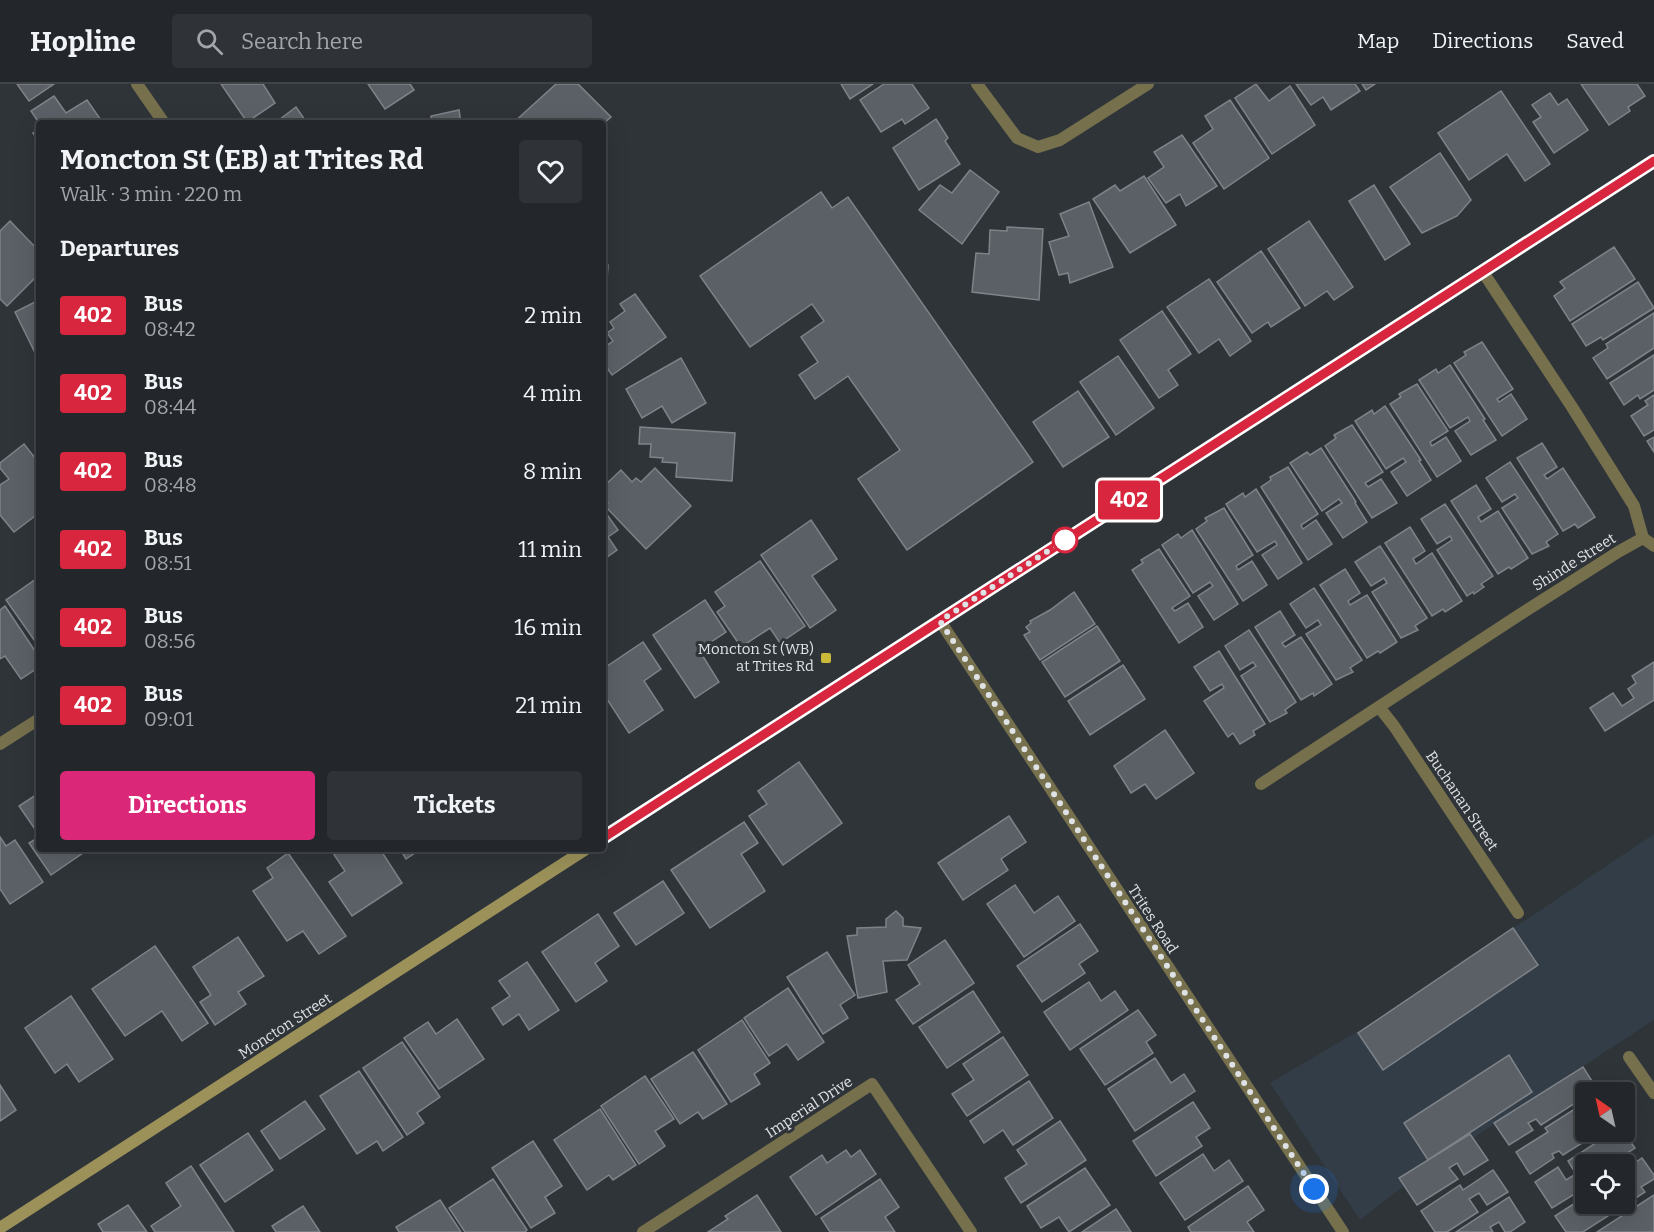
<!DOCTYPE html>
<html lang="en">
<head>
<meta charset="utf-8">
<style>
  body { margin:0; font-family:Bitter,serif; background:#2f3337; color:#f1f3f6; height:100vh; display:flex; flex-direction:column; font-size:22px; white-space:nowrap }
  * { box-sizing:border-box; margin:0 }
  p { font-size:20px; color:#a3a5a9 }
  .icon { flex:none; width:33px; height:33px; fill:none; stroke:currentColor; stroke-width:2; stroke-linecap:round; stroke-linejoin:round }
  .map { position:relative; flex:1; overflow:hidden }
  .drawer { position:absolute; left:36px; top:36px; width:570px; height:732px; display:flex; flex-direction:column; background:#23272b; border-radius:6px; box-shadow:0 6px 24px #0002,0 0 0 2px #404447 }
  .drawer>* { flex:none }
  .badge { padding:0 12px; border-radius:4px; font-size:21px; line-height:39px }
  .needle { width:39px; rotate:326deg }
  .fabs { position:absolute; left:1575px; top:998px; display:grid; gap:12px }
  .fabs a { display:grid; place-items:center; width:60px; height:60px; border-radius:6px; background:#23272b; box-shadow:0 6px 24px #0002,0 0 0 2px #404447; font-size:30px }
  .you { position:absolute; width:30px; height:30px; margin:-15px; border:4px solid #fff; border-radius:50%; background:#1a73e8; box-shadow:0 0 0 9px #1a73e833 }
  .map>.badge { position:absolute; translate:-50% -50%; box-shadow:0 0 0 3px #fff }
  h2 { padding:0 24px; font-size:22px; line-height:54px }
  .round { display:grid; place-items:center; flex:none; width:63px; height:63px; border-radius:6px; background:#2f3337 }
  .summary { display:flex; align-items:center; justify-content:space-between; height:102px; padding:0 24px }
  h1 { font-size:28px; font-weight:700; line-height:45px }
  .primary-button { display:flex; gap:12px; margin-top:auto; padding:12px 24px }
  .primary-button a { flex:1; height:69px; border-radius:6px; background:#db2777; color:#fff; font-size:24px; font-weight:700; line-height:69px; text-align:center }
  .primary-button a+a { background:#2f3337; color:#f1f3f6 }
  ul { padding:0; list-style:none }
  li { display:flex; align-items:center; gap:18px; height:78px; padding:0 24px }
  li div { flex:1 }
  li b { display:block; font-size:22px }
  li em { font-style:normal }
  li .badge { min-width:66px; font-weight:700; text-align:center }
  header { display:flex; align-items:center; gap:36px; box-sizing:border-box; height:84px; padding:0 30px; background:#23272b; border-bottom:2px solid #404447 }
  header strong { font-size:28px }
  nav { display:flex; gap:33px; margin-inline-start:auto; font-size:21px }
  .search { width:420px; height:54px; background:#2f3337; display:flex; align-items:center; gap:15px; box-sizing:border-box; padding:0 21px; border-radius:6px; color:#a3a5a9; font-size:22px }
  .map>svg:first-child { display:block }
  .built { fill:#333d47 }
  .building { fill:#5b6066; stroke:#7e8389; stroke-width:1.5 }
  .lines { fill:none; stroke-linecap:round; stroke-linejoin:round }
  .street { stroke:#76704d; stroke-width:12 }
  .secondary { stroke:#9b9159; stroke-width:12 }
  .line-casing { stroke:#fff; stroke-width:14 }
  .line { stroke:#d7263d; stroke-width:9 }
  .walk { stroke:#dfe2e5; stroke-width:6; stroke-dasharray:0 10.8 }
  .stop-dot { fill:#fff; stroke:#d7263d; stroke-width:3 }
  .poi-dot { fill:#cdb938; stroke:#2f3439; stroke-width:2 }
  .labels { text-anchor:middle; stroke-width:6; stroke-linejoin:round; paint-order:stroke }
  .street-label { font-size:15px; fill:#dfe2e5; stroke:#2f3439 }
  .poi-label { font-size:15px; fill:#dfe2e5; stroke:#2f3439; text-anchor:end }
</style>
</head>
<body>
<header>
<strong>Hopline</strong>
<div class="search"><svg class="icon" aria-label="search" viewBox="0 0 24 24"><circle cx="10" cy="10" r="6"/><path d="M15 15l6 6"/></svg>Search here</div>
<nav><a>Map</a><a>Directions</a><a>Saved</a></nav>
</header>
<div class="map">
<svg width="1654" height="1148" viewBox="0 0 1654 1148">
  <rect width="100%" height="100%" fill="#2f3439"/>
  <path class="built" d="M1654 750V936L1427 1084 1360 1136 1270 999 1375 937Z"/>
  <g class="building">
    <path d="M17 0H54L29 17Z"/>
    <path d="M221 0H263L275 19 247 38Z"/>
    <path d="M368 0H410L414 6 385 25Z"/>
    <path d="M556 0H578L611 33 603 40 513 39Z"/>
    <path d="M841 0H873L850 15Z"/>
    <path d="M884 0H912L929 24 905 40 902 35 881 48 860 16Z"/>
    <path d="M1256 0 1269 17 1290 2 1315 41 1272 70 1235 14Z"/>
    <path d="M1296 0H1355L1360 7 1331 26 1323 13 1311 21Z"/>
    <path d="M1362 0H1375L1366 6Z"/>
    <path d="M1581 0H1637L1645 12 1628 23 1630 27 1609 41Z"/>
    <path d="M1501 7 1550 80 1525 97 1507 70 1469 96 1438 49Z"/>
    <path d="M1550 9 1558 21 1567 15 1588 46 1554 69 1533 38 1541 33 1532 21Z"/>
    <path d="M54 12 66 29 87 16 103 39H39L31 27Z"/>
    <path d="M1230 16 1269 74 1224 105 1193 59 1213 45 1205 32Z"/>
    <path d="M296 23 307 39H275Z"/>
    <path d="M459 26 461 39H423V37L431 35V32Z"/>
    <path d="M936 35 948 54 945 57 960 80 919 106 893 64Z"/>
    <path d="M39 44V57L33 49Z"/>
    <path d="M1182 51 1217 102 1186 122 1180 110 1166 119 1148 94 1164 83 1154 68Z"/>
    <path d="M1440 69 1471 116 1457 132 1422 149 1390 103Z"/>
    <path d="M970 86 999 108 962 160 919 126 940 101 952 109Z"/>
    <path d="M1144 92 1176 141 1130 169 1093 115 1115 101 1120 107Z"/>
    <path d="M1374 101 1410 160 1385 176 1349 117Z"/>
    <path d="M821 108 832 124 848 113 1033 378 907 466 858 395 900 366 848 292 815 315 799 291 818 278 801 253 824 237 812 220 750 263 700 192Z"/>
    <path d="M1089 118 1113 183 1070 199 1068 189 1059 191 1049 158 1069 152 1060 130Z"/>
    <path d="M10 137 39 167V190L7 222 0 215V147Z"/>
    <path d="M1309 137 1353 203 1334 216 1327 207 1305 222 1268 165Z"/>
    <path d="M1007 143 1043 145 1039 216 972 208 976 169 989 170 990 146 1007 147Z"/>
    <path d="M1614 163 1635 195 1570 237 1554 212 1565 204 1560 198Z"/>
    <path d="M1261 167 1300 224 1271 243 1268 238 1252 249 1217 198Z"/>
    <path d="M603 180 608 181 606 210H603Z"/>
    <path d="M1209 195 1251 257 1230 272 1219 255 1199 269 1167 223Z"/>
    <path d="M1638 198 1654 224 1603 256 1601 253 1586 262 1572 240Z"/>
    <path d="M635 210 666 253 612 291 603 278V264L613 257 607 249 614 244 610 238 625 227 620 220Z"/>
    <path d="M39 216V277L15 228Z"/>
    <path d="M1162 227 1191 270 1168 286 1178 301 1159 314 1120 256Z"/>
    <path d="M1654 229V264L1607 295 1593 274 1608 264 1606 260Z"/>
    <path d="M1482 258 1513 305 1497 315 1499 318 1511 310 1527 335 1502 352 1454 279 1466 271 1464 268Z"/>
    <path d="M1654 271V306L1640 315 1638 311 1624 321 1610 299Z"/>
    <path d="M1118 272 1154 324 1116 351 1080 298Z"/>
    <path d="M681 274 706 319 672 339 662 322 642 334 626 305Z"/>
    <path d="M1450 281 1485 335 1483 336 1496 356 1471 371 1455 347 1470 337 1468 333 1450 344 1419 296 1436 285 1438 289Z"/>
    <path d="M1417 300 1448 347 1430 358 1432 362 1446 353 1461 377 1437 393 1390 320 1401 313 1399 310Z"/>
    <path d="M1078 307 1109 353 1063 383 1033 338Z"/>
    <path d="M1654 311V346L1644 352 1631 332 1648 321 1645 317Z"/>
    <path d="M1385 322 1421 376 1419 377 1431 396 1407 412 1391 388 1406 378 1403 374 1386 385 1355 337 1372 326 1374 330Z"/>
    <path d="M1352 341 1383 388 1365 399 1368 403 1381 395 1397 419 1372 434 1325 362 1336 354 1334 351Z"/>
    <path d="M640 343 735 349 732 397 676 393 677 379 662 378 663 374 650 373 651 360H639Z"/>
    <path d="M1654 353V368L1647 357Z"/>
    <path d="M1542 359 1557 383 1544 391 1547 395 1563 384 1595 433 1578 444 1575 440 1563 447 1517 374Z"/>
    <path d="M24 360 39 379V429L14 448 0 431V401L9 395 0 384V379Z"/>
    <path d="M1321 364 1356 418 1355 419 1367 438 1343 454 1326 429 1342 419 1339 415 1322 427 1290 379 1307 368 1310 371Z"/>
    <path d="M1510 378 1558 450 1546 458 1549 462 1532 470 1502 424 1518 414 1515 410 1502 418 1486 394Z"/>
    <path d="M1288 383 1318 430 1301 441 1303 445 1316 436 1332 460 1308 476 1261 403 1271 396 1270 393Z"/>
    <path d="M655 384 691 422 646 465 605 422 608 419 603 414V403L621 386 632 398 636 394 641 398Z"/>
    <path d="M1476 401 1491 425 1478 433 1481 438 1498 427 1528 474 1511 485 1509 483 1498 490 1451 417Z"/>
    <path d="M1256 405 1302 479 1278 495 1262 471 1277 461 1275 457 1257 468 1226 420 1243 409 1245 413Z"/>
    <path d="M1445 420 1493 492 1481 500 1484 503 1474 510 1473 508 1467 512 1437 466 1452 456 1450 452 1437 460 1421 435Z"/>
    <path d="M1224 424 1253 471 1236 482 1238 486 1252 477 1267 501 1243 517 1196 445 1207 437 1205 434Z"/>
    <path d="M603 425 618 446 608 453 617 466 603 476Z"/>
    <path d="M811 436 837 475 812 492 836 526 810 544 761 471Z"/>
    <path d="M1410 443 1425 467 1413 475 1416 480 1432 469 1462 517 1445 528 1443 525 1432 532 1385 459Z"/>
    <path d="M1192 446 1238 520 1214 536 1198 512 1213 502 1210 498 1193 509 1162 461 1178 450 1181 454Z"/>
    <path d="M1380 462 1427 534 1415 542 1418 546 1401 554 1372 508 1387 499 1384 494 1371 502 1355 478Z"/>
    <path d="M1159 465 1190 512 1172 524 1175 527 1188 519 1203 543 1179 559 1132 486 1143 479 1141 476Z"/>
    <path d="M760 477 805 542 780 559 770 544 741 563 717 528 725 522 715 508Z"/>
    <path d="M1345 485 1360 509 1348 517 1350 521 1367 511 1397 558 1380 569 1378 567 1367 574 1320 501Z"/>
    <path d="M39 493V563L6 516Z"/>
    <path d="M1314 504 1362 576 1350 584 1353 588 1336 596 1306 550 1321 541 1318 536 1306 544 1290 520Z"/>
    <path d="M1074 508 1095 540 1040 576 1024 551 1030 548 1026 543 1031 539 1030 537 1050 526Z"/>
    <path d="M705 516 726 548 699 566 719 598 695 614 653 551Z"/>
    <path d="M5 522 39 573V583L21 595 5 572 0 575V526Z"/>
    <path d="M1280 527 1295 551 1282 559 1285 563 1301 553 1332 600 1314 612 1313 609 1301 616 1255 543Z"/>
    <path d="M1097 542 1120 577 1065 613 1042 578Z"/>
    <path d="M1249 546 1296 618 1285 626 1287 629 1270 638 1241 592 1256 582 1253 578 1240 586 1225 562Z"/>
    <path d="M643 558 661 585 644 597 663 626 629 649 603 609V585Z"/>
    <path d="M1219 567 1265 640 1253 647 1255 651 1240 660 1233 649 1228 653 1204 617 1224 604 1222 600 1210 607 1194 583Z"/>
    <path d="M1654 578V616L1605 647 1590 624 1613 609 1622 622 1634 614 1628 605 1636 599 1632 592Z"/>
    <path d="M1123 581 1145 615 1090 651 1068 617Z"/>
    <path d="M1165 646 1194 689 1156 715 1145 700 1131 709 1114 682Z"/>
    <path d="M799 678 842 739 783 781 749 732 767 720 758 707Z"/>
    <path d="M39 709V751L19 722Z"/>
    <path d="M1009 732 1026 758 1001 775 1008 786 963 816 938 779Z"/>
    <path d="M744 738 758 759 741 770 765 807 710 844 671 786Z"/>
    <path d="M0 753 6 762 15 756 43 798 10 820 0 805Z"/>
    <path d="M39 753V765H81L83 769 51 791 29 759Z"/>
    <path d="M339 765H380L402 799 352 832 329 798 345 787 333 769Z"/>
    <path d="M400 765H421L406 775Z"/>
    <path d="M288 769 346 852 319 870 303 847 287 857 253 807 273 794 267 784Z"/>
    <path d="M663 797 684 829 636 861 614 829Z"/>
    <path d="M1015 801 1034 829 1058 812 1075 837 1024 873 987 820Z"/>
    <path d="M896 827 903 834V842L921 844 907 876 883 877 887 908 858 914 847 852 857 851V844L886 843V835Z"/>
    <path d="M598 830 619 862 595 879 607 897 576 918 542 868Z"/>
    <path d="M1080 840 1098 867 1079 880 1085 889 1042 918 1017 882Z"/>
    <path d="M1513 844 1538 881 1383 986 1358 949Z"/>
    <path d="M238 853 264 892 238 908 246 920 215 941 200 918 211 911 193 883Z"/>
    <path d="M945 856 974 899 913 940 896 916 920 900 908 881Z"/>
    <path d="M155 862 208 939 182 957 162 927 125 952 92 905Z"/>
    <path d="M827 868 855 911 840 921 848 934 823 950 787 893Z"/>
    <path d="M527 878 559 926 529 946 519 930 503 941 492 924 510 912 499 897Z"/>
    <path d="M1089 898 1101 917 1115 907 1128 926 1070 966 1044 928Z"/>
    <path d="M788 904 824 958 798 976 787 960 769 972 744 934Z"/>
    <path d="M973 907 1000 948 947 984 919 943Z"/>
    <path d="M71 912 113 975 79 998 67 980 55 989 25 944Z"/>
    <path d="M1138 926 1156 951 1146 958 1153 969 1105 1001 1080 965Z"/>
    <path d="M457 935 484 975 439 1005 404 954 428 938 436 950Z"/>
    <path d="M742 936 770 979 754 990 760 1000 731 1018 698 966Z"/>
    <path d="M1003 953 1028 991 967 1032 952 1010 974 996 963 980Z"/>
    <path d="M402 958 440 1013 417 1029 424 1039 407 1051 363 984Z"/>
    <path d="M693 968 727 1020 703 1035 698 1028 680 1040 651 995Z"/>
    <path d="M1509 971 1532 1008 1428 1076 1404 1039Z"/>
    <path d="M1155 974 1171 999 1184 990 1195 1007 1135 1047 1108 1005Z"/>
    <path d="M1583 983 1597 1005 1592 1008H1586V1012L1541 1041 1536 1035 1528 1039 1533 1046 1509 1061 1494 1039Z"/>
    <path d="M359 987 403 1053 383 1067 377 1057 357 1070 320 1012Z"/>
    <path d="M645 992 674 1035 655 1047 665 1062 639 1080 601 1022Z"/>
    <path d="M1029 997 1053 1034 1013 1061 1003 1046 984 1059 970 1037Z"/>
    <path d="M0 1001 16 1026 0 1037Z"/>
    <path d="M305 1017 325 1045 280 1075 261 1047Z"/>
    <path d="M1193 1018 1210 1044 1196 1053 1202 1062 1156 1092 1133 1057Z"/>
    <path d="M1584 1019 1586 1047H1601L1563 1071 1559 1067 1552 1070 1554 1074 1530 1090 1516 1068 1548 1048 1545 1044Z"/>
    <path d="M600 1025 636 1081 613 1096 609 1091 587 1106 554 1056Z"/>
    <path d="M1060 1037 1086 1076 1021 1119 1005 1094 1027 1080 1017 1066Z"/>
    <path d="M1614 1047H1623L1635 1064 1623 1072 1626 1077 1621 1080H1586V1103L1552 1124 1535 1098 1558 1083 1566 1096 1576 1090 1568 1077Z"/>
    <path d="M248 1049 273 1086 225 1118 200 1081Z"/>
    <path d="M1470 1050 1488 1076 1464 1091 1457 1079 1449 1084 1458 1095 1417 1121 1399 1094Z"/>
    <path d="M533 1057 562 1102 545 1113 555 1129 531 1144 492 1084Z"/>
    <path d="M846 1066 851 1073 860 1066 876 1090 816 1131 790 1093 822 1071 827 1079Z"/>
    <path d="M1203 1070 1214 1087 1229 1076 1243 1097 1185 1136 1160 1099Z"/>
    <path d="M1642 1074 1654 1091V1095L1641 1103 1645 1108 1583 1148H1566L1555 1132 1586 1112V1119H1624V1086Z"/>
    <path d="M191 1082 234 1148H155L151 1142 181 1122 166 1099Z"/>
    <path d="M1085 1084 1110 1121 1069 1148 1059 1133 1041 1144 1027 1122Z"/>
    <path d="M1493 1086 1508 1108 1487 1121 1479 1109 1469 1115 1478 1128 1447 1148H1435L1421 1127 1460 1101 1463 1106Z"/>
    <path d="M493 1095 527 1146 525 1148H465L449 1124Z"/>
    <path d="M880 1095 899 1123 885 1133 895 1148H830L821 1134Z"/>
    <path d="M1248 1102 1264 1126 1247 1138 1254 1148H1191L1188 1143Z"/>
    <path d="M757 1111 781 1148H708L728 1135 725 1132Z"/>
    <path d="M1654 1111V1148H1597Z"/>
    <path d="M1509 1113 1525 1138 1510 1148H1505L1499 1138 1490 1143 1493 1148H1456Z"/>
    <path d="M440 1116 461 1148H399L396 1143Z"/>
    <path d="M128 1121 147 1148H103L98 1140Z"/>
    <path d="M303 1122 320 1148H276L272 1142Z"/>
    <path d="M1116 1125 1131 1148H1082Z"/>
  </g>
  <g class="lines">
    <g class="street">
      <path d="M137 0 164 39"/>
      <path d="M977 0 1017 54 1038 63 1060 56 1148 0"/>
      <path d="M1483 188 1572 323 1634 422 1643 454"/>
      <path d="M1643 454 1654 462"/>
      <path d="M940 537 1343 1148"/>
      <path d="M1379 623 1394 642 1518 829"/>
      <path d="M0 660 39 635"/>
      <path d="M1261 700 1513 535 1618 468 1643 454"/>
      <path d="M1629 973 1654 1009"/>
      <path d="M643 1148 872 1000 971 1148"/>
    </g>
    <g class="secondary">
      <path d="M603 754 1654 77"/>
      <path d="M0 1144 586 765"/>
    </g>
  </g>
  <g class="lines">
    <g class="line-casing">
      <path id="line" d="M603 754 1654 77"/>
    </g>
    <use href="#line" class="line"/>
    <path class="walk" d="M1065 456 940 537 1314 1105"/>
  </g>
  <circle class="stop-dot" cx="1065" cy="456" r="12"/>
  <rect class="poi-dot" x="820" y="568" width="12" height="12" rx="3"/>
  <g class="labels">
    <g class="street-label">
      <text transform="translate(1574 478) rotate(-32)" y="5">Shinde Street</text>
      <text transform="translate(1462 717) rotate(56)" y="5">Buchanan Street</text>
      <text transform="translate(1153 835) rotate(57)" y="5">Trites Road</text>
      <text transform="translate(285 942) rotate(-33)" y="5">Moncton Street</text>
      <text transform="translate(809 1023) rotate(-33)" y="5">Imperial Drive</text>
    </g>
    <g class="poi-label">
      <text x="814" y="570">Moncton St (WB)<tspan x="814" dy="17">at Trites Rd</tspan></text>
    </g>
  </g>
</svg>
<div class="fabs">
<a><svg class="needle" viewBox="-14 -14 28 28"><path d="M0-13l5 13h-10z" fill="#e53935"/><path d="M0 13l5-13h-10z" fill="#a3a5a9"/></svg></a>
<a><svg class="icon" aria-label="locate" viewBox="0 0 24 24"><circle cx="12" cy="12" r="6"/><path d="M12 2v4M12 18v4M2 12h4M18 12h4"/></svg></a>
</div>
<div class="you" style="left:1314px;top:1105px"></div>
<b class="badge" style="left:1129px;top:416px;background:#d7263d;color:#fff">402</b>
<section class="drawer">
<div class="summary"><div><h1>Moncton St (EB) at Trites Rd</h1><p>Walk · 3 min · 220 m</p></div><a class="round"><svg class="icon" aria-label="heart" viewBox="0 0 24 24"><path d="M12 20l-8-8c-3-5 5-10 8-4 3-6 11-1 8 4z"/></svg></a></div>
<h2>Departures</h2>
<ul>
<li><span class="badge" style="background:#d7263d;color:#fff">402</span><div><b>Bus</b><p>08:42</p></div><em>2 min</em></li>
<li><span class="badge" style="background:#d7263d;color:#fff">402</span><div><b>Bus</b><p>08:44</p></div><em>4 min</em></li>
<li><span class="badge" style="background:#d7263d;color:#fff">402</span><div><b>Bus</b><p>08:48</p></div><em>8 min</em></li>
<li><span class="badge" style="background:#d7263d;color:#fff">402</span><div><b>Bus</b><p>08:51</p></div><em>11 min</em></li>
<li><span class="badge" style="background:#d7263d;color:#fff">402</span><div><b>Bus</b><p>08:56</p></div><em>16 min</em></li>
<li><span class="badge" style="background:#d7263d;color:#fff">402</span><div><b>Bus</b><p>09:01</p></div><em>21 min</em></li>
</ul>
<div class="primary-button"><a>Directions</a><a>Tickets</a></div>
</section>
</div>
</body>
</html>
